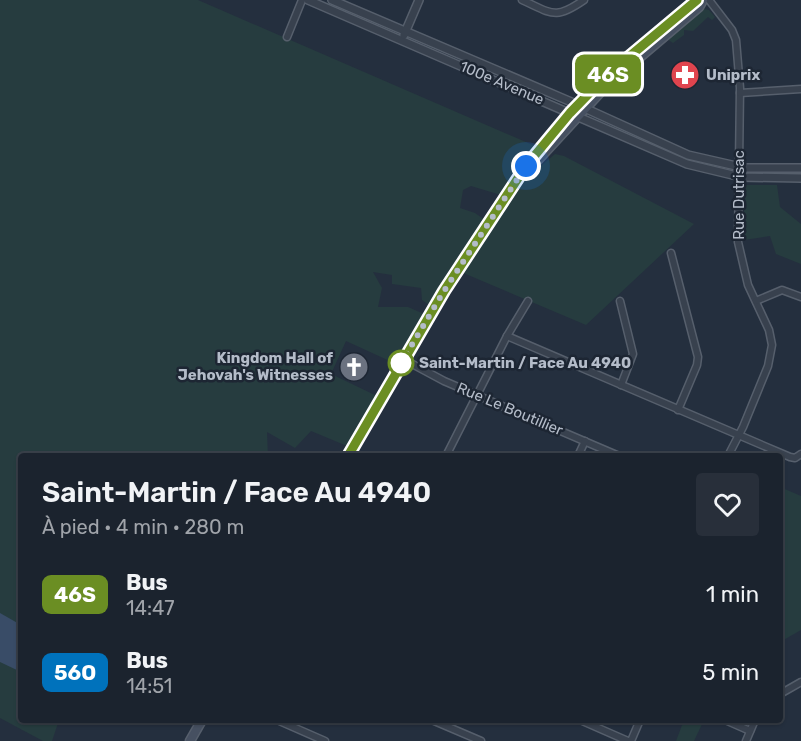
<!DOCTYPE html>
<html lang="fr">
<head>
<meta charset="utf-8">
<style>
  body { margin:0; font-family:Rubik,sans-serif; background:#282f3a; color:#f1f3f6; height:100vh; display:flex; flex-direction:column; font-size:22px; white-space:nowrap }
  * { box-sizing:border-box; margin:0 }
  p { font-size:20px; color:#a0a4aa }
  .icon { flex:none; width:33px; height:33px; fill:none; stroke:currentColor; stroke-width:2; stroke-linecap:round; stroke-linejoin:round }
  .map { position:relative; flex:1; overflow:hidden }
  .details { position:absolute; left:18px; top:453px; width:765px; height:270px; display:flex; flex-direction:column; background:#1b232e; border-radius:6px; box-shadow:0 2px 4px #0004,0 0 0 2px #39404a }
  .details>* { flex:none }
  .badge { padding:0 12px; border-radius:9px; font-size:21px; line-height:39px }
  .you { position:absolute; width:30px; height:30px; margin:-15px; border:4px solid #fff; border-radius:50%; background:#1a73e8; box-shadow:0 0 0 9px #1a73e833 }
  .map>.badge { position:absolute; translate:-50% -50%; box-shadow:0 0 0 3px #fff }
  .round { display:grid; place-items:center; flex:none; width:63px; height:63px; border-radius:6px; background:#282f3a }
  .head { display:flex; align-items:center; justify-content:space-between; height:102px; padding:0 24px }
  h1 { font-size:28px; font-weight:600; line-height:45px }
  ul { padding:0; list-style:none }
  li { display:flex; align-items:center; gap:18px; height:78px; padding:0 24px }
  li div { flex:1 }
  li b { display:block; font-size:22px }
  li em { font-style:normal }
  li .badge { min-width:66px; font-weight:700; text-align:center }
  .map>svg:first-child { display:block }
  .green { fill:#263c3f }
  .water { fill:#394c67 }
  .lines { fill:none; stroke-linecap:round; stroke-linejoin:round }
  .minor-casing { stroke:#565f6c; stroke-width:9 }
  .tertiary-casing { stroke:#565f6c; stroke-width:10 }
  .secondary-casing { stroke:#565f6c; stroke-width:11 }
  .minor { stroke:#38414e; stroke-width:6 }
  .tertiary { stroke:#38414e; stroke-width:7 }
  .secondary { stroke:#465061; stroke-width:8 }
  .line-casing { stroke:#fff; stroke-width:14 }
  .line { stroke:#6b8e23; stroke-width:9 }
  .walk { stroke:#b4bcc9; stroke-width:6; stroke-dasharray:0 10.8 }
  .stop-dot { fill:#fff; stroke:#6b8e23; stroke-width:3 }
  .labels { text-anchor:middle; stroke-width:5; stroke-linejoin:round; paint-order:stroke }
  .poi-label { font-size:15px; font-weight:bold; fill:#b4bcc9; stroke:#1d2633; text-anchor:start }
  .street-label { font-size:15px; fill:#b4bcc9; stroke:#1d2633 }
  .stop-label { font-size:15px; font-weight:bold; fill:#b4bcc9; stroke:#1d2633; text-anchor:start }
</style>
</head>
<body>
<div class="map">
<svg width="801" height="741" viewBox="0 0 801 741">
  <rect width="100%" height="100%" fill="#242f3e"/>
  <g class="green">
    <path d="M0 0H198L535 146 501 195 471 186 463 190 460 208 475 213 485 220 429 305 422 300 421 288 392 284V275L373 272 382 288 378 307H408L424 314 394 363 346 341 331 374 377 396 347 446 311 431 295 448 267 432 268 456H21V720H59L52 741H43L0 718Z"/>
    <path d="M704 9 709 10 715 17 712 20 708 17 693 31 684 30V35L673 43 667 39Z"/>
    <path d="M555 154 564 156 694 224 586 325 461 272 515 191 524 180Z"/>
    <path d="M746 185H777L780 207 801 224V264L776 254 770 236 744 240V203Z"/>
    <path d="M780 487 801 496V630L780 642Z"/>
    <path d="M684 720H704L694 741H676Z"/>
  </g>
  <path class="water" d="M0 613 21 625V672L0 662Z"/>
  <g class="lines">
    <g class="minor-casing">
      <g id="minor">
        <path d="M522 0C553 14 555 20 584 0"/>
        <path d="M709 0 732 30 736 40 740 88 738 242 748 285 769 330 772 345 768 366 743 427 728 456"/>
        <path d="M287 37 302 0"/>
        <path d="M740 93 801 89"/>
        <path d="M671 253 698 357 697 365 678 410"/>
        <path d="M620 301 633 354 621 385"/>
        <path d="M756 301 782 290 801 297"/>
        <path d="M507 336 790 457 795 458 801 454"/>
        <path d="M403 359 444 381 619 456"/>
        <path d="M446 456 507 336 528 301"/>
        <path d="M578 456 585 441"/>
        <path d="M780 694 801 682"/>
        <path d="M277 720 325 741"/>
        <path d="M432 720 481 741"/>
        <path d="M580 720 628 741"/>
        <path d="M725 720 750 731"/>
        <path d="M631 741 640 720"/>
        <path d="M746 741 755 720"/>
      </g>
    </g>
    <g class="tertiary-casing">
      <g id="tertiary">
        <path d="M308 0 687 164 741 177 801 178"/>
        <path d="M332 0 569 101 688 155 745 168H801"/>
        <path d="M404 35 419 0"/>
      </g>
    </g>
    <g class="secondary-casing">
      <g id="secondary">
        <path d="M524 175 607 85 699 7 703 0"/>
        <path d="M348 456 444 291 526 166 570 113 606 76 697 0"/>
        <path d="M190 741 202 720"/>
      </g>
    </g>
    <use href="#minor" class="minor"/>
    <use href="#tertiary" class="tertiary"/>
    <use href="#secondary" class="secondary"/>
  </g>
  <g class="lines">
    <g class="line-casing">
      <path id="line" d="M348 456 444 291 526 166 570 113 606 76 697 0"/>
    </g>
    <use href="#line" class="line"/>
    <path class="walk" d="M401 363 444 291 526 166"/>
  </g>
  <defs>
    <g id="pharmacy-disc" transform="scale(1.5)"><circle r="9.5" fill="#e0444e" stroke="#1d2633"/><path d="M-2-6h4v4h4v4h-4v4h-4v-4h-4v-4h4Z" fill="#fff"/></g>
    <g id="church-disc" transform="scale(1.5)"><circle r="9.5" fill="#6b7280" stroke="#1d2633"/><path d="M-1.2-6h2.4v3.5h3.3v2.4h-3.3V6h-2.4V-.1h-3.3v-2.4h3.3Z" fill="#fff"/></g>
  </defs>
  <g fill-rule="evenodd">
    <use href="#pharmacy-disc" x="685" y="75"/>
    <use href="#church-disc" x="354" y="367"/>
  </g>
  <circle class="stop-dot" cx="401" cy="363" r="12"/>
  <g class="labels">
    <g class="poi-label">
      <text x="706" y="80">Uniprix</text>
      <text x="333" y="363" text-anchor="end">Kingdom Hall of<tspan x="333" dy="17">Jehovah's Witnesses</tspan></text>
    </g>
    <g class="street-label">
      <text transform="translate(502 83) rotate(23)" y="5">100e Avenue</text>
      <text transform="translate(739 195) rotate(-90)" y="5">Rue Dutrisac</text>
      <text transform="translate(510 409) rotate(23)" y="5">Rue Le Boutillier</text>
    </g>
    <g class="stop-label">
      <text x="419" y="368">Saint-Martin / Face Au 4940</text>
    </g>
  </g>
</svg>
<div class="you" style="left:526px;top:166px"></div>
<b class="badge" style="left:608px;top:74px;background:#6b8e23;color:#fff">46S</b>
<section class="details">
<div class="head"><div><h1>Saint-Martin / Face Au 4940</h1><p>À pied · 4 min · 280 m</p></div><a class="round"><svg class="icon" aria-label="heart" viewBox="0 0 24 24"><path d="M12 20l-8-8c-3-5 5-10 8-4 3-6 11-1 8 4z"/></svg></a></div>
<ul>
<li><span class="badge" style="background:#6b8e23;color:#fff">46S</span><div><b>Bus</b><p>14:47</p></div><em>1 min</em></li>
<li><span class="badge" style="background:#0072bc;color:#fff">56O</span><div><b>Bus</b><p>14:51</p></div><em>5 min</em></li>
</ul>
</section>
</div>
</body>
</html>
